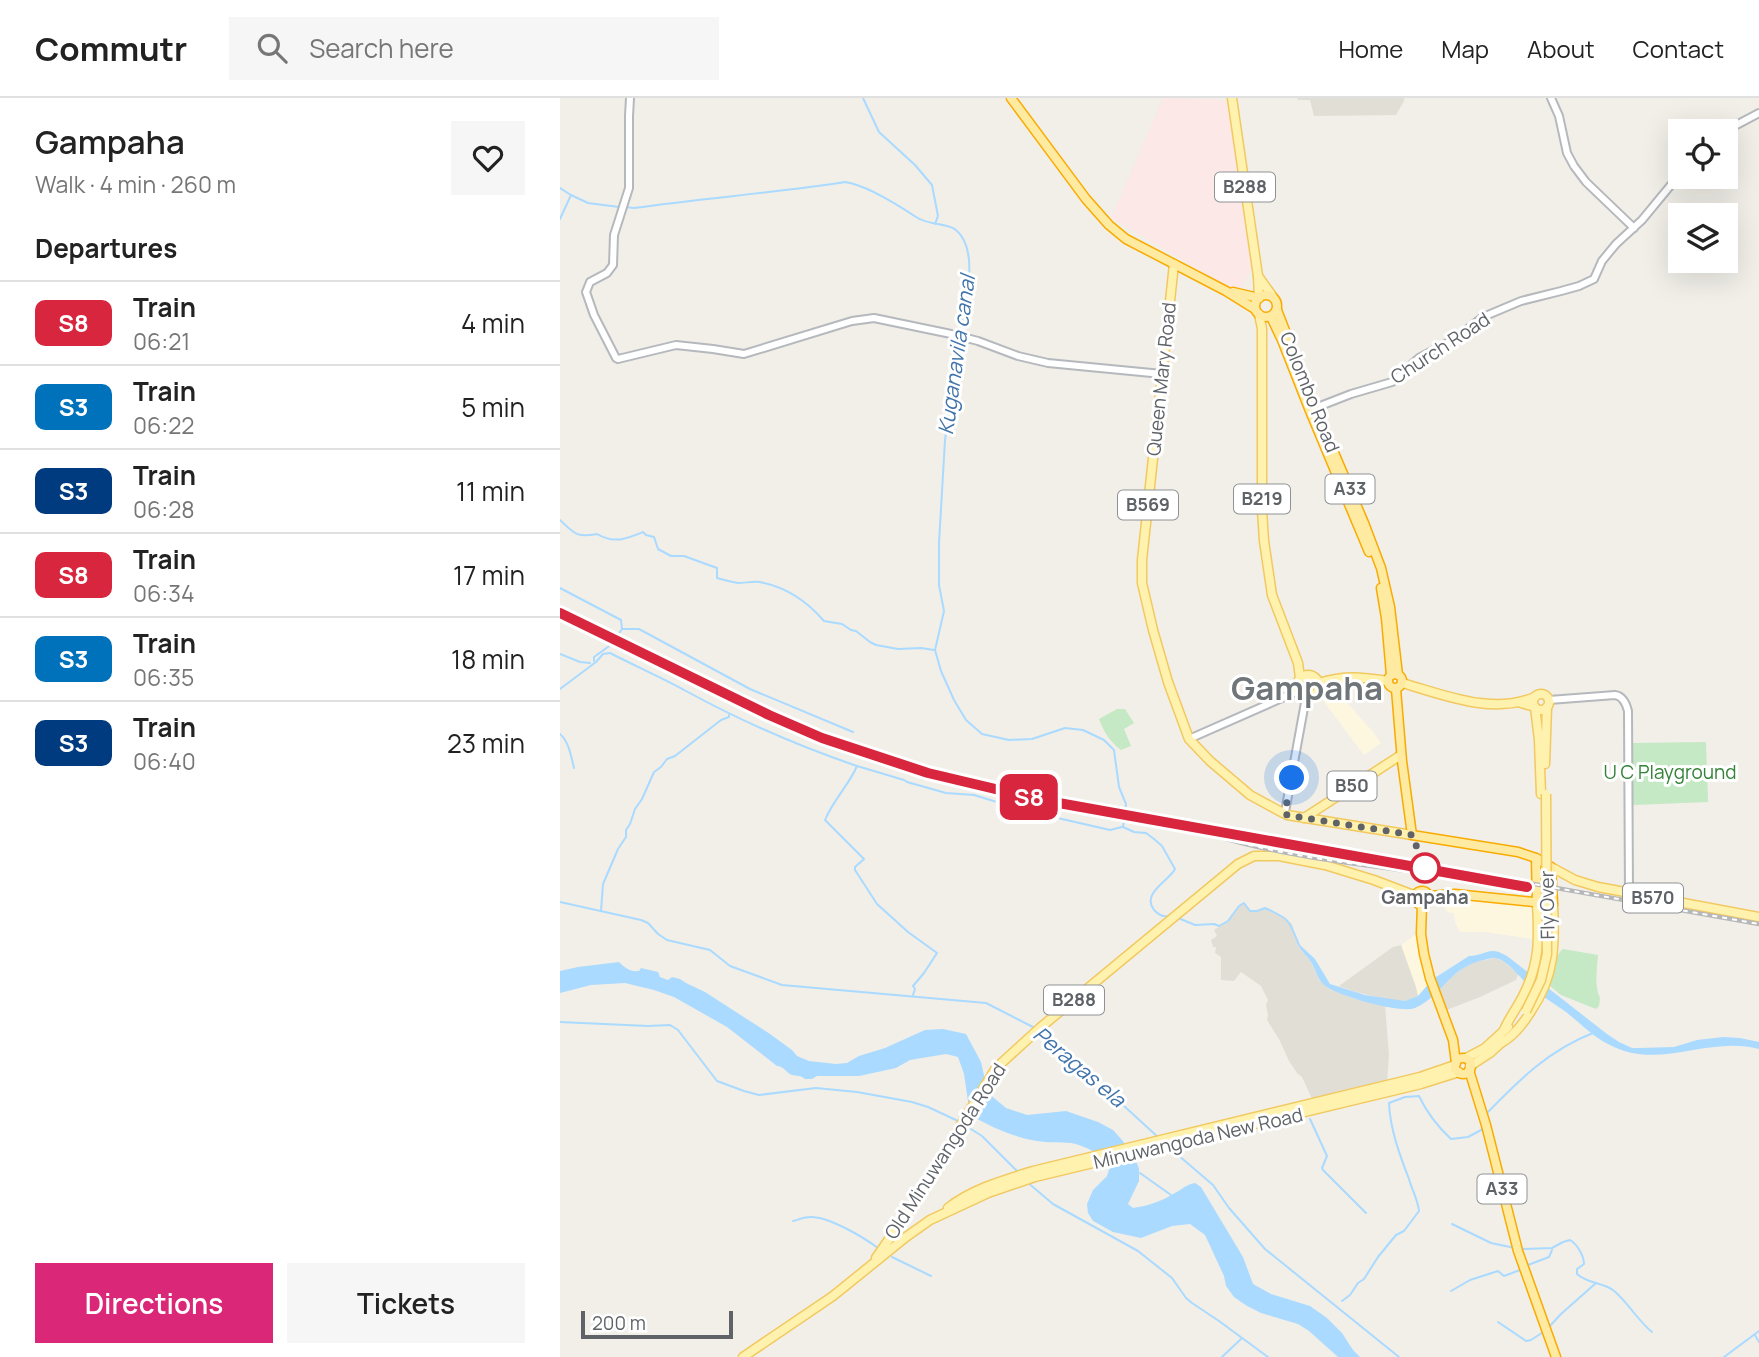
<!DOCTYPE html>
<html lang="en">
<head>
<meta charset="utf-8">
<style>
  body { margin:0; font-family:Manrope,sans-serif; background:#f6f6f6; color:#222; height:100vh; display:flex; flex-direction:column; font-size:26px; white-space:nowrap }
  * { box-sizing:border-box; margin:0 }
  p { font-size:23px; color:#767676 }
  .icon { flex:none; width:38px; height:38px; fill:none; stroke:currentColor; stroke-width:2; stroke-linecap:round; stroke-linejoin:round }
  .map { position:relative; flex:1; overflow:hidden }
  .sheet { display:flex; flex-direction:column; background:#fff; width:560px }
  .sheet>* { flex:none }
  .badge { padding:0 14px; border-radius:10px; font-size:24px; line-height:46px }
  .buttons { position:absolute; left:1108px; top:21px; display:grid; gap:14px }
  .buttons a { display:grid; place-items:center; width:70px; height:70px; border-radius:0px; background:#fff; box-shadow:0 7px 28px #0002; font-size:35px }
  .scale { position:absolute; left:21px; bottom:18px; width:152px; box-sizing:border-box; padding-left:7px; border:4px solid #5f6368; border-top:0; font-size:19px; line-height:24px; white-space:nowrap; color:#5f6368; -webkit-text-stroke:5px #fff; paint-order:stroke }
  .you { position:absolute; width:35px; height:35px; margin:-18px; border:5px solid #fff; border-radius:50%; background:#1a73e8; box-shadow:0 0 0 10px #1a73e833 }
  .map>.badge { position:absolute; translate:-50% -50%; box-shadow:0 0 0 4px #fff }
  h2 { padding:0 35px; font-size:26px; line-height:63px }
  .round { display:grid; place-items:center; flex:none; width:74px; height:74px; border-radius:0px; background:#f6f6f6 }
  .head { display:flex; align-items:center; justify-content:space-between; height:119px; padding:0 35px }
  h1 { font-size:33px; font-weight:600; line-height:52px }
  .primary-button { display:flex; gap:14px; margin-top:auto; padding:14px 35px }
  .primary-button a { flex:1; height:80px; border-radius:0px; background:#db2777; color:#fff; font-size:28px; font-weight:600; line-height:80px; text-align:center }
  .primary-button a+a { background:#f6f6f6; color:#222 }
  ul { padding:0; list-style:none }
  li { display:flex; align-items:center; gap:21px; height:84px; padding:0 35px; border-top:2px solid #e0e0e0 }
  li div { flex:1 }
  li b { display:block; font-size:26px }
  li em { font-style:normal }
  li .badge { min-width:77px; font-weight:700; text-align:center }
  header { display:flex; align-items:center; gap:42px; box-sizing:border-box; height:98px; padding:0 35px; background:#fff; border-bottom:2px solid #e0e0e0 }
  header strong { font-size:33px }
  nav { display:flex; gap:38px; margin-inline-start:auto; font-size:24px }
  .search { width:490px; height:63px; background:#f6f6f6; display:flex; align-items:center; gap:18px; box-sizing:border-box; padding:0 24px; border-radius:0px; color:#767676; font-size:26px }
  main { display:flex; flex:1; min-height:0 }
  .map>svg:first-child { display:block }
  .commercial { fill:#fef7e0 }
  .education { fill:#e1ded6 }
  .medical { fill:#fce8e6 }
  .green { fill:#c5e8c5 }
  .water { fill:#aadaff }
  .lines { fill:none; stroke-linecap:round; stroke-linejoin:round }
  .stream { stroke:#aadaff; stroke-width:2 }
  .tertiary-casing { stroke:#b5b8bc; stroke-width:10 }
  .primary-casing { stroke:#f2c960; stroke-width:11 }
  .trunk-casing { stroke:#f9ab00; stroke-width:11 }
  .tertiary { stroke:#fff; stroke-width:6 }
  .primary { stroke:#fff2af; stroke-width:8 }
  .trunk { stroke:#feeaa1; stroke-width:8 }
  .rail-casing { stroke:#b6b7b8; stroke-width:4.5 }
  .rail { stroke:#fff; stroke-width:2; stroke-dasharray:5; stroke-linecap:butt }
  .primary-bridge-casing { stroke:#f2c960; stroke-width:11; stroke-linecap:butt }
  .primary-bridge { stroke:#fff2af; stroke-width:8 }
  .line-casing { stroke:#fff; stroke-width:16 }
  .line { stroke:#d7263d; stroke-width:10 }
  .walk { stroke:#5f6368; stroke-width:7; stroke-dasharray:0 12.6 }
  .stop-dot { fill:#fff; stroke:#d7263d; stroke-width:3.5 }
  .labels { text-anchor:middle; stroke-width:6; stroke-linejoin:round; paint-order:stroke }
  .shield { fill:#fff; stroke:#8f9295; stroke-width:2 }
  .shield-label { font-size:18px; font-weight:bold; fill:#5f6368 }
  .street-label { font-size:19px; fill:#5f6368; stroke:#fff }
  .park-label { font-size:19px; fill:#348238; stroke:#fff }
  .stop-label { font-size:19px; font-weight:bold; fill:#5f6368; stroke:#fff }
  .water-label { font-size:21px; font-style:italic; fill:#4174aa; stroke:#fff }
  .town-label { font-size:33px; font-weight:bold; fill:#70757a; stroke:#fff }
</style>
</head>
<body>
<header>
<strong>Commutr</strong>
<div class="search"><svg class="icon" aria-label="search" viewBox="0 0 24 24"><circle cx="10" cy="10" r="6"/><path d="M15 15l6 6"/></svg>Search here</div>
<nav><a>Home</a><a>Map</a><a>About</a><a>Contact</a></nav>
</header>
<main>
<section class="sheet">
<div class="head"><div><h1>Gampaha</h1><p>Walk · 4 min · 260 m</p></div><a class="round"><svg class="icon" aria-label="heart" viewBox="0 0 24 24"><path d="M12 20l-8-8c-3-5 5-10 8-4 3-6 11-1 8 4z"/></svg></a></div>
<h2>Departures</h2>
<ul>
<li><span class="badge" style="background:#d7263d;color:#fff">S8</span><div><b>Train</b><p>06:21</p></div><em>4 min</em></li>
<li><span class="badge" style="background:#0072bc;color:#fff">S3</span><div><b>Train</b><p>06:22</p></div><em>5 min</em></li>
<li><span class="badge" style="background:#003b80;color:#fff">S3</span><div><b>Train</b><p>06:28</p></div><em>11 min</em></li>
<li><span class="badge" style="background:#d7263d;color:#fff">S8</span><div><b>Train</b><p>06:34</p></div><em>17 min</em></li>
<li><span class="badge" style="background:#0072bc;color:#fff">S3</span><div><b>Train</b><p>06:35</p></div><em>18 min</em></li>
<li><span class="badge" style="background:#003b80;color:#fff">S3</span><div><b>Train</b><p>06:40</p></div><em>23 min</em></li>
</ul>
<div class="primary-button"><a>Directions</a><a>Tickets</a></div>
</section>
<div class="map">
<svg width="1199" height="1259" viewBox="0 0 1199 1259">
  <rect width="100%" height="100%" fill="#f1efe8"/>
  <g class="commercial">
    <path d="M782 585 785 592 782 599 814 635 821 645 804 657 759 597 765 588Z"/>
    <path d="M878 797 977 805 979 842 925 834H900L895 824 894 815 887 814Z"/>
    <path d="M856 836 859 856 869 885 858 898 841 847Z"/>
  </g>
  <g class="education">
    <path d="M737 0H844V3L836 17 754 18 750 2H738Z"/>
    <path d="M684 805 690 813H697L705 810 717 815 732 826 738 848 751 864 759 882 768 890 795 901 825 907 829 957 827 987 754 1005 742 979 737 975 729 963 720 943 707 922 708 917 706 907 708 902 701 888 681 874 674 883 661 882V859L655 855 656 849H653L651 842 657 838 654 832 668 823 678 808Z"/>
    <path d="M841 847 856 889 858 898 854 900 845 903 830 902 796 894 779 888 833 849Z"/>
    <path d="M936 860 944 864 958 876 956 882 920 899 884 913 877 895 886 883 903 870 914 864Z"/>
  </g>
  <path class="medical" d="M603 0 654 1 670 5 693 158 690 174 680 192 670 190 551 120Z"/>
  <g class="green">
    <path d="M557 611H565L574 625 564 631 571 648 561 652C550 644 544 634 539 621Z"/>
    <path d="M1146 644 1148 704 1073 707 1072 645Z"/>
    <path d="M1003 851 1038 857C1037 871 1034 887 1040 900L1039 908 1036 911 1001 897 990 888C994 876 993 859 1003 851Z"/>
  </g>
  <g class="water">
    <path d="M738 847H740L755 861 770 886 805 897 845 903 858 898 873 881 909 858C928 857 928 847 947 858L1047 936 1059 944 1072 950H1079L1114 949 1137 942 1163 939 1180 940 1199 944V951C1147 937 1098 974 1048 946 1032 938 1020 925 1006 914 993 905 979 896 967 886 959 878 945 860 934 860 931 860 927 861 924 862 889 869 884 897 855 910 841 916 777 898 764 887 757 881 756 872 751 864 747 858 742 854 738 847Z"/>
    <path d="M59 864C65 870 70 874 79 873L81 870 98 874 100 879 108 882 112 879 120 881 126 885 145 894 210 936 232 952 237 958 249 963 276 966 287 965 299 958 325 950 365 932 383 931 406 936 421 964 428 995 446 1010 467 1017 506 1013 538 1024 553 1032 562 1042 574 1057 579 1071V1083L568 1106 573 1110C588 1108 602 1103 615 1095 625 1090 623 1088 635 1085L641 1089 683 1159 693 1186 711 1196 750 1208 767 1220 782 1235 793 1252 800 1259H778L749 1233 738 1226 701 1215 687 1208 674 1199 666 1188 664 1178 645 1137 630 1126 612 1128 581 1140 553 1134 533 1123 528 1115 527 1106 533 1092 547 1078 551 1065C538 1056 527 1048 511 1045 500 1044 488 1045 477 1043 453 1039 431 1029 410 1017L404 976 398 959 386 956 350 962 336 970 299 978H257L252 981H245C240 977 238 978 232 977 226 975 224 968 217 968L167 929 114 899 94 892 65 885 31 887 0 895V873L18 869Z"/>
  </g>
  <g class="lines">
    <g class="stream">
      <path d="M303 0 319 34 355 67 372 87 378 118 375 126"/>
      <path d="M0 90 11 97 0 121"/>
      <path d="M11 97 28 105 59 109"/>
      <path d="M65 109 74 110C144 100 215 95 285 84 306 87 338 107 356 119 369 128 387 124 396 132 421 153 404 209 400 236"/>
      <path d="M399 241 385 342 379 445V487L384 513 375 552 381 573 394 602 406 622 422 636 449 642 472 641 505 630 523 632 544 642 554 652 559 689 566 706 563 729 574 734 586 735 594 741 602 748 615 771C609 783 581 795 594 812 599 817 602 819 609 818"/>
      <path d="M0 422C14 435 16 440 37 436 54 446 66 441 83 434L86 437 94 439 98 451 111 458H124L157 470V480C164 482 171 484 178 485 185 485 193 483 200 484 226 489 247 503 264 523L282 526 291 532 296 533 310 544 316 547 338 551 361 550 374 552"/>
      <path d="M0 490 61 522 62 531"/>
      <path d="M0 556 20 564 30 565"/>
      <path d="M34 563V559L52 546 62 531H79L190 591 293 634"/>
      <path d="M0 591 36 564 43 556 50 555C75 568 101 579 126 593 181 623 238 648 297 668 289 687 273 702 265 722L304 761 295 769V772L317 806 348 834 377 855 364 875 353 888 355 891 353 897"/>
      <path d="M0 636C9 644 11 658 14 670"/>
      <path d="M297 668 344 682 347 684 386 695 414 697 463 712H470L502 721 550 732 562 729"/>
      <path d="M0 804 81 822 88 825 98 836 107 842 150 852 170 868 222 887 426 905 473 929"/>
      <path d="M41 813 43 786 58 751 66 739V732L70 726 75 711 82 701 94 674 101 669 107 661 115 658 161 622 169 619V617"/>
      <path d="M618 820 635 827 654 826 659 828 668 823 679 808 684 805 690 813H697L705 810C730 821 729 822 739 847"/>
      <path d="M0 924 88 928 110 927 118 932 157 983 184 993 199 997 256 990 297 994 352 1004 368 1009 398 1023"/>
      <path d="M482 933 599 1040"/>
      <path d="M927 1015C959 982 989 952 1033 935"/>
      <path d="M750 1021 767 1058 762 1070 763 1072 806 1115"/>
      <path d="M406 1028 422 1038 459 1075"/>
      <path d="M611 1051 653 1087 669 1110 705 1151 839 1259"/>
      <path d="M580 1075 611 1097"/>
      <path d="M467 1084 493 1106 578 1153 612 1180 626 1200 632 1205 659 1223 708 1259"/>
      <path d="M233 1123C238 1122 244 1119 250 1119 268 1118 303 1139 318 1150"/>
      <path d="M892 1126 931 1145 955 1150"/>
      <path d="M961 1151 992 1150 1003 1144 1010 1142C1017 1146 1024 1158 1024 1166L1017 1171V1176C1028 1186 1042 1184 1053 1192 1068 1204 1077 1222 1092 1234"/>
      <path d="M332 1159 371 1178"/>
      <path d="M968 1167 989 1159 992 1152"/>
      <path d="M891 1193 910 1182 938 1173 944 1178 960 1172"/>
      <path d="M782 1203 790 1197 798 1185 804 1181 818 1159 836 1137 844 1133 859 1113C858 1102 852 1092 849 1081 840 1058 830 1031 829 1005L845 999 859 998C867 1015 877 1028 891 1041L908 1039 923 1031"/>
      <path d="M938 1224 966 1243 971 1242 985 1233"/>
      <path d="M989 1229 1001 1216 1036 1185"/>
      <path d="M1195 1237 1199 1244"/>
      <path d="M662 1259 681 1241"/>
      <path d="M1164 1259 1199 1233"/>
    </g>
    <g class="tertiary-casing">
      <g id="tertiary">
        <path d="M70 0 69 18V90L54 137 53 167 47 175 30 184 26 194 34 217 56 260 58 261 116 247 153 251 184 256 292 223 314 220 391 236 418 243 458 258 488 265 602 276"/>
        <path d="M991 0 999 18 1007 55 1014 68 1026 84 1074 130"/>
        <path d="M1165 33 1199 15"/>
        <path d="M755 310 791 296 832 284 859 260 895 241 923 219 961 203 1001 193 1019 188 1034 181 1042 163 1056 146 1082 122 1120 76"/>
        <path d="M989 602 1055 597C1063 598 1066 605 1068 613L1069 796"/>
        <path d="M629 641 738 593"/>
        <path d="M725 714 746 599"/>
      </g>
    </g>
    <g class="primary-casing">
      <g id="primary">
        <path d="M672 0 698 178 699 200"/>
        <path d="M614 166 582 462V485L593 532 608 584 629 641 650 663 690 697 723 715"/>
        <path d="M698 178 713 199"/>
        <path d="M699 216 702 231V412L704 443 712 497 738 565 740 580"/>
        <circle cx="748" cy="588" r="11"/>
        <path d="M759 585C784 577 802 579 828 583"/>
        <path d="M842 585C885 597 931 617 975 599"/>
        <circle cx="981" cy="604" r="8"/>
        <path d="M961 605 975 609 979 642 981 696"/>
        <path d="M985 666 987 609"/>
        <path d="M727 717 852 737"/>
        <path d="M744 720 841 657"/>
        <path d="M991 769 1015 782 1038 789 1199 819"/>
        <path d="M944 932C949 920 957 910 963 898 980 865 979 840 977 805"/>
        <path d="M941 945C954 938 963 926 971 913 995 878 995 847 993 806"/>
        <path d="M906 960 925 950 948 929"/>
        <path d="M910 968 930 955 943 943"/>
        <path d="M388 1110C412 1091 444 1082 473 1073L860 979 895 967"/>
        <path d="M316 1160 377 1072 399 1030 436 970 481 929 678 766 694 758H719L765 767 814 782 856 798"/>
        <path d="M183 1259 273 1198 346 1139 370 1122 428 1095 475 1079 861 986 899 974"/>
      </g>
    </g>
    <g class="trunk-casing">
      <g id="trunk">
        <path d="M451 0 526 101 549 127 566 141 666 193 695 211"/>
        <path d="M673 194 699 200"/>
        <circle cx="706" cy="208" r="11"/>
        <path d="M717 212 755 310 804 425 821 470 830 509 838 577"/>
        <path d="M711 219 722 242 750 313 809 454"/>
        <path d="M821 490 826 520 831 577"/>
        <circle cx="835" cy="583" r="7"/>
        <path d="M836 591 842 663 852 737 958 754 976 760 991 769 993 806 895 796 869 798"/>
        <path d="M976 760 977 805"/>
        <circle cx="862" cy="800" r="7"/>
        <path d="M862 806 861 836 864 856 870 880 893 942 896 965"/>
        <circle cx="903" cy="968" r="8"/>
        <path d="M909 972 926 1027 958 1153 996 1259"/>
      </g>
    </g>
    <use href="#tertiary" class="tertiary"/>
    <use href="#primary" class="primary"/>
    <use href="#trunk" class="trunk"/>
    <g class="rail-casing">
      <g id="rail">
        <path d="M0 511 208 613 255 633 394 678 489 700 1199 826"/>
        <path d="M650 736C717 757 787 765 856 774"/>
      </g>
    </g>
    <use href="#rail" class="rail"/>
    <g class="primary-bridge-casing">
      <path id="primary-bridge" d="M966 913 981 882 987 856 986 696"/>
    </g>
    <use href="#primary-bridge" class="primary-bridge"/>
  </g>
  <g class="lines">
    <g class="line-casing">
      <path id="line" d="M0 515 209 617 262 640 368 675 482 702 967 789"/>
    </g>
    <use href="#line" class="line"/>
    <path class="walk" d="M732 680 725 713 727 717 852 737 865 770"/>
  </g>
  <circle class="stop-dot" cx="865" cy="770" r="14"/>
  <g class="labels">
    <g class="shield">
      <rect x="655" y="74.5" width="60" height="29" rx="5"/>
      <rect x="765.5" y="376.5" width="49" height="29" rx="5"/>
      <rect x="674" y="386.5" width="56" height="29" rx="5"/>
      <rect x="558" y="392.5" width="60" height="29" rx="5"/>
      <rect x="767.5" y="673.5" width="49" height="29" rx="5"/>
      <rect x="1063" y="785.5" width="60" height="29" rx="5"/>
      <rect x="484" y="887.5" width="60" height="29" rx="5"/>
      <rect x="917.5" y="1076.5" width="49" height="29" rx="5"/>
    </g>
    <g class="shield-label">
      <text x="685" y="95">B288</text>
      <text x="790" y="397">A33</text>
      <text x="702" y="407">B219</text>
      <text x="588" y="413">B569</text>
      <text x="792" y="694">B50</text>
      <text x="1093" y="806">B570</text>
      <text x="514" y="908">B288</text>
      <text x="942" y="1097">A33</text>
    </g>
    <g class="street-label">
      <text transform="translate(880 250) rotate(-33)" y="7">Church Road</text>
      <text transform="translate(601 281) rotate(-84)" y="7">Queen Mary Road</text>
      <text transform="translate(750 294) rotate(68)" y="7">Colombo Road</text>
      <text transform="translate(987 807) rotate(-91)" y="7">Fly Over</text>
      <text transform="translate(638 1040) rotate(-13)" y="7">Minuwangoda New Road</text>
      <text transform="translate(385 1053) rotate(-57)" y="7">Old Minuwangoda Road</text>
    </g>
    <g class="park-label">
      <text x="1110" y="681">U C Playground</text>
    </g>
    <g class="stop-label">
      <text x="865" y="806">Gampaha</text>
    </g>
    <g class="water-label">
      <text transform="translate(397 257) rotate(-82)" y="7">Kuganavila canal</text>
      <text transform="translate(519 969) rotate(40)" y="7">Peragas ela</text>
    </g>
    <g class="town-label">
      <text x="747" y="602">Gampaha</text>
    </g>
  </g>
</svg>
<div class="buttons">
<a><svg class="icon" aria-label="locate" viewBox="0 0 24 24"><circle cx="12" cy="12" r="6"/><path d="M12 2v4M12 18v4M2 12h4M18 12h4"/></svg></a>
<a><svg class="icon" aria-label="layers" viewBox="0 0 24 24"><path d="M12 4l9 5-9 5-9-5zM3 14l9 5 9-5"/></svg></a>
</div>
<div class="scale">200 m</div>
<div class="you" style="left:732px;top:680px"></div>
<b class="badge" style="left:469px;top:699px;background:#d7263d;color:#fff">S8</b>
</div>
</main>
</body>
</html>
